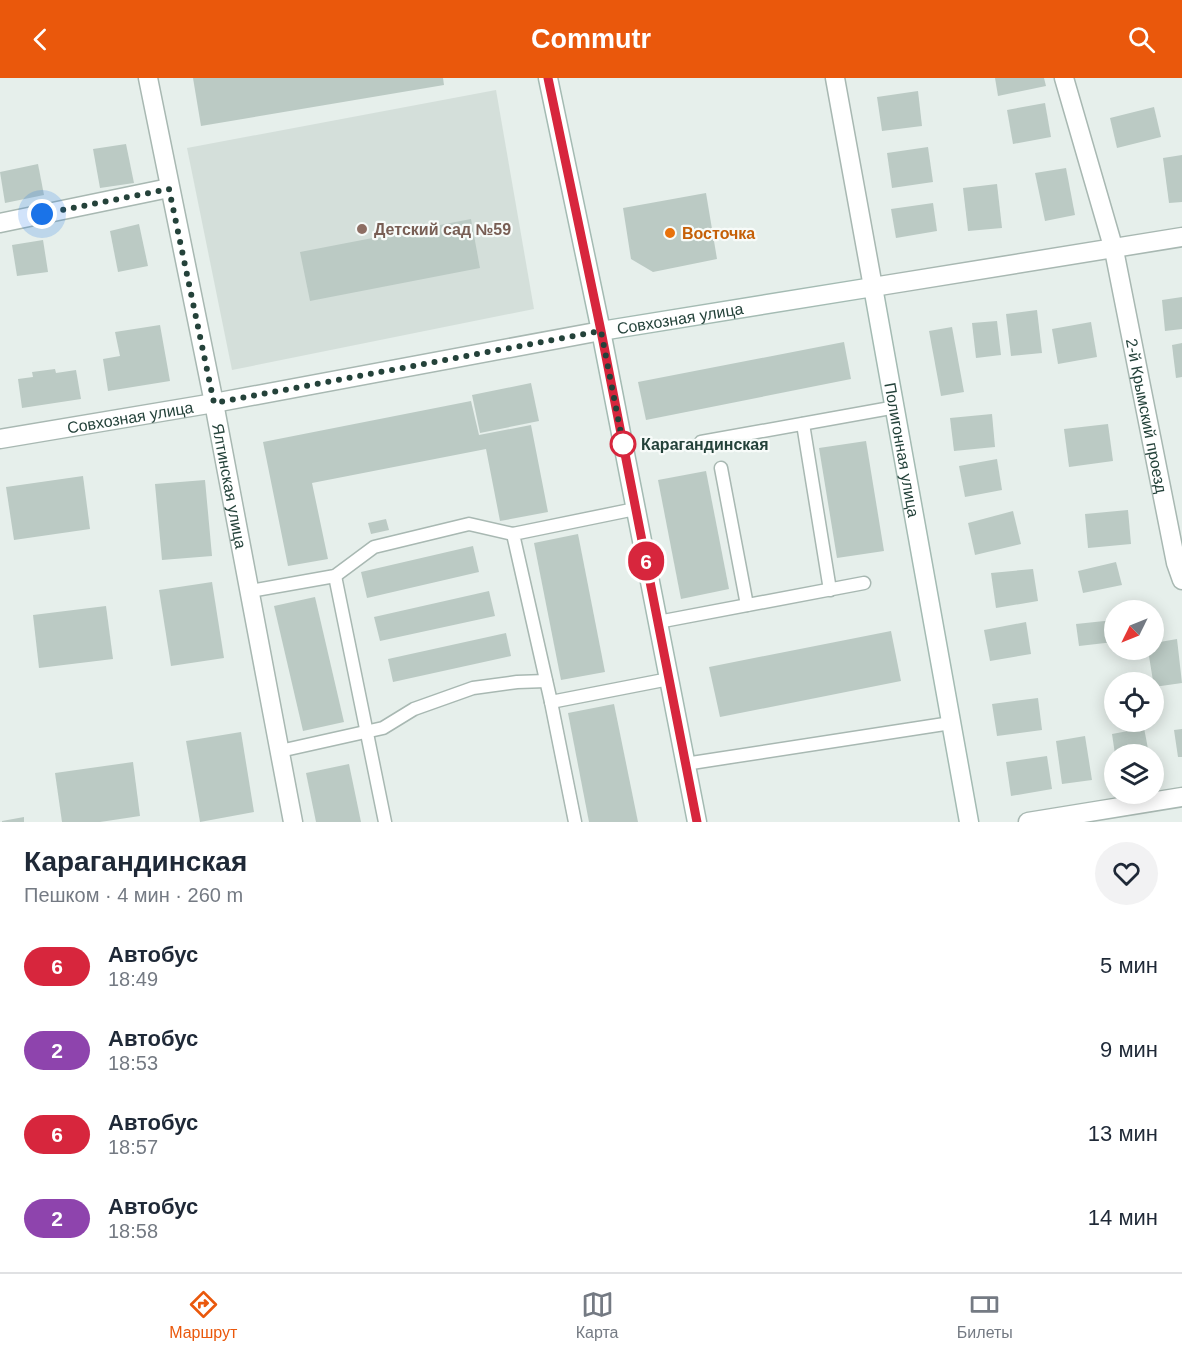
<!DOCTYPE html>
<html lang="ru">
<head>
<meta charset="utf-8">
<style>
  body { margin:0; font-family:Helvetica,sans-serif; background:#f2f2f3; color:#1f2937; height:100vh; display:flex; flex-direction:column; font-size:22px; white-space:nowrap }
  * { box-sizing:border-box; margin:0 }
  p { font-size:20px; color:#747a83 }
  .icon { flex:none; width:33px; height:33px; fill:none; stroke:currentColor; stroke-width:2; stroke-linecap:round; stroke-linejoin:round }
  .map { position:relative; height:744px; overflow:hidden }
  .side { display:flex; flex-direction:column; background:#fff; flex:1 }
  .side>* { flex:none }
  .badge { padding:0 12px; border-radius:20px; font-size:21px; line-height:39px }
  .needle { width:39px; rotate:227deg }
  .buttons { position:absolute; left:1104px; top:522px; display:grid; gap:12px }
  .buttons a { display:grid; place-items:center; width:60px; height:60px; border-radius:50%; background:#fff; box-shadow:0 3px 15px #0003; font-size:30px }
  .you { position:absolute; width:30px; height:30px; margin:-15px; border:4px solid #fff; border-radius:50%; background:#1a73e8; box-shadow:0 0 0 9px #1a73e833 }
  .map>.badge { position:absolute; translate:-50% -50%; box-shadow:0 0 0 3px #fff }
  .round { display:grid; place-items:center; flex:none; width:63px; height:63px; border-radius:32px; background:#f2f2f3 }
  .headline { display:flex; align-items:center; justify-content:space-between; height:102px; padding:0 24px }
  h1 { font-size:28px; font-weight:800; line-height:45px }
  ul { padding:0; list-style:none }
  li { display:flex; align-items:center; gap:18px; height:84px; padding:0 24px }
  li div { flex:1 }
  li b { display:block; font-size:22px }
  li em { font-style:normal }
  li .badge { min-width:66px; font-weight:700; text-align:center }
  header { display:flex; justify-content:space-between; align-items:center; height:78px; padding:0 24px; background:#ea580c; color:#fff; font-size:27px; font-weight:800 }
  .dock { display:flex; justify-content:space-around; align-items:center; height:84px; border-top:2px solid #e0e1e3; background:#fff; font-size:16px; color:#747a83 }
  .dock a { display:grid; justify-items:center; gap:3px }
  .dock .on { color:#ea580c }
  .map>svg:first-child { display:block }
  .built { fill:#d4dfda }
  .building { fill:#bbcac4 }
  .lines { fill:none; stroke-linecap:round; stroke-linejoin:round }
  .service-casing { stroke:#a8b8b2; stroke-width:15 }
  .minor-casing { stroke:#a8b8b2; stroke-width:21 }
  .secondary-casing { stroke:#a4bbb3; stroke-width:21 }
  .service { stroke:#fff; stroke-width:12 }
  .minor { stroke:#fff; stroke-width:18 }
  .secondary { stroke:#fff; stroke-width:18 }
  .line-casing { stroke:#fff; stroke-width:14 }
  .line { stroke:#d7263d; stroke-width:9 }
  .walk { stroke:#24423a; stroke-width:6; stroke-dasharray:0 10.8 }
  .education-dot { fill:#8d6e63; stroke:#f7fbf9; stroke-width:2 }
  .food-dot { fill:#e8710a; stroke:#f7fbf9; stroke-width:2 }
  .stop-dot { fill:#fff; stroke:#d7263d; stroke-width:3 }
  .labels { text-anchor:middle; stroke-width:4.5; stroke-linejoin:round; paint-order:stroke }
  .education-label { font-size:16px; font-weight:bold; fill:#785e54; stroke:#f7fbf9; text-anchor:start }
  .food-label { font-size:16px; font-weight:bold; fill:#c56008; stroke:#f7fbf9; text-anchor:start }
  .street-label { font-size:16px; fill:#24423a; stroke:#f7fbf9 }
  .stop-label { font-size:16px; font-weight:bold; fill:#24423a; stroke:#f7fbf9; text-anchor:start }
</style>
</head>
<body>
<header><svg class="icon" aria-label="back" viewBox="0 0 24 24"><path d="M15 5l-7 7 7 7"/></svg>Commutr<svg class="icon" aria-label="search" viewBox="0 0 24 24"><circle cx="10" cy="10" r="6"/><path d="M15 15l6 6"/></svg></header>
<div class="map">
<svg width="1182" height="744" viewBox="0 0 1182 744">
  <rect width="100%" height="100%" fill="#e6efeb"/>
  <path class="built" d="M496 12 534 231 232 292 187 70Z"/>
  <g class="building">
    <path d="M193 0H443L444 7 201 48Z"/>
    <path d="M995 0H1044L1046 8 998 18Z"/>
    <path d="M918 13 922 48 882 53 877 19Z"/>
    <path d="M1045 25 1051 59 1013 66 1007 32Z"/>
    <path d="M1154 29 1161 59 1117 70 1110 40Z"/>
    <path d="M126 66 134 105 100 110 93 71Z"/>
    <path d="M928 69 933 104 892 110 887 75Z"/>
    <path d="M1182 77V124L1169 125 1163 80Z"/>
    <path d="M38 86 44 117 5 125 0 94Z"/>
    <path d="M1066 90 1075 137 1045 143 1035 95Z"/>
    <path d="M997 106 1002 150 968 153 963 110Z"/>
    <path d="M706 115 717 181 653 194 631 181 623 130Z"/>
    <path d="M933 125 937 153 896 160 891 131Z"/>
    <path d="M471 141 480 190 310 223 300 174Z"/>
    <path d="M139 146 148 188 118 194 110 153Z"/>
    <path d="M43 162 48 194 17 198 12 167Z"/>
    <path d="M1182 219V251L1165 253 1162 222Z"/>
    <path d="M1037 232 1042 275 1011 278 1006 236Z"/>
    <path d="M997 243 1001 277 976 280 972 245Z"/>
    <path d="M1091 244 1097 279 1058 286 1052 251Z"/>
    <path d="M160 247 170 303 108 313 103 281 120 278 115 254Z"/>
    <path d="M952 249 964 314 941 318 929 253Z"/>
    <path d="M844 264 851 301 646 342 638 304Z"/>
    <path d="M1182 265V299L1176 300 1172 267Z"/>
    <path d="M55 291 56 295 76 292 81 321 22 330 18 301 33 299 32 294Z"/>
    <path d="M531 305 539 343 480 355 472 317Z"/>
    <path d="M471 323 479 357 531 347 548 434 500 443 486 371 312 405 328 481 288 488 263 364Z"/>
    <path d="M992 336 995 369 954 373 950 340Z"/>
    <path d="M1108 346 1113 383 1069 389 1064 351Z"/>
    <path d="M866 363 884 473 837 480 819 370Z"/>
    <path d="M997 381 1002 412 965 419 959 388Z"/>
    <path d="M706 393 729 511 681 521 658 402Z"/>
    <path d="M83 398 90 451 14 462 6 409Z"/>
    <path d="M205 402 212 478 162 482 155 406Z"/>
    <path d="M1128 432 1131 466 1088 470 1085 436Z"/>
    <path d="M1013 433 1021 466 975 477 968 445Z"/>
    <path d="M386 441 389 452 371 456 368 445Z"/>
    <path d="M578 456 605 594 561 602 534 465Z"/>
    <path d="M473 468 479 494 367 520 361 494Z"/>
    <path d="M1116 484 1122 507 1083 515 1078 493Z"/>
    <path d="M1033 491 1038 523 996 530 991 495Z"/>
    <path d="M212 504 224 580 171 588 159 512Z"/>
    <path d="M489 513 495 538 380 563 374 539Z"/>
    <path d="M315 519 344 644 303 653 274 528Z"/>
    <path d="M106 528 113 581 39 590 33 537Z"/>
    <path d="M1114 542V564L1079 568 1076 546Z"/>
    <path d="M1026 544 1031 576 990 583 984 552Z"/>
    <path d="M891 553 901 603 720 639 709 589Z"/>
    <path d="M506 555 511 578 393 604 388 581Z"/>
    <path d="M1177 561 1182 605 1154 609 1148 572H1154V565Z"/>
    <path d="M1038 620 1042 652 997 658 992 626Z"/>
    <path d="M614 626 638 744H589L568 635Z"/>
    <path d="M1144 650 1149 676H1115L1112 656Z"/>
    <path d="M1182 651V679H1178L1174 652Z"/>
    <path d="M241 654 254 734 200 744 186 663Z"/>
    <path d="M1085 658 1092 702 1062 706 1056 663Z"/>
    <path d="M1047 678 1052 711 1011 718 1006 684Z"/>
    <path d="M133 684 140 738 100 744H62L55 695Z"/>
    <path d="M349 686 361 744H316L306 695Z"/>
    <path d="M24 739V744H2V743Z"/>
  </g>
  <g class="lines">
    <g class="service-casing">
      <g id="service">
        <path d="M803 346 830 512"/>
        <path d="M701 364 896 329"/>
        <path d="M721 390 747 527"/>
        <path d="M635 431 513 456 551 624 669 601"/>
        <path d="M335 498 385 744"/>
        <path d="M250 513 335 498 374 469 469 446 513 456"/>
        <path d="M658 544 864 505"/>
        <path d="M551 624 575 744"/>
        <path d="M280 673 383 650 414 631 473 610 517 604 546 603"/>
        <path d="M685 686 951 645"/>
      </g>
    </g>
    <g class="minor-casing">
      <g id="minor">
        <path id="s1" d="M148 0 214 325 293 744"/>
        <path d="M835 0 873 209 1182 159"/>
        <path id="s2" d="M1064 0 1114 172 1176 485 1182 502"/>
        <path d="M0 145 169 110"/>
        <path id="s3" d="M0 361 214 325 601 253"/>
        <path d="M1028 744 1182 719"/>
      </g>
    </g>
    <g class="secondary-casing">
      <g id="secondary">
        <path d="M548 0 601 253 697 744"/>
        <path id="s4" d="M601 253 873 209 969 744"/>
      </g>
    </g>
    <use href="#service" class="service"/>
    <use href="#minor" class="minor"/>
    <use href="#secondary" class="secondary"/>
  </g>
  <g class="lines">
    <g class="line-casing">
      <path id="line" d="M548 0 601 253 697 744"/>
    </g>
    <use href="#line" class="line"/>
    <path class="walk" d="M42 136 169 111 214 325 601 253 623 366"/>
  </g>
  <circle class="education-dot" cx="362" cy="151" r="6"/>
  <circle class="food-dot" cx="670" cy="155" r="6"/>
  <circle class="stop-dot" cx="623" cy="366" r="12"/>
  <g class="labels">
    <g class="education-label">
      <text x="374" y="157">Детский сад №59</text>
    </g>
    <g class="food-label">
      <text x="682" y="161">Восточка</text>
    </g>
    <g class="street-label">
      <text dy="6" stroke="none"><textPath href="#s4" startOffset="80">Совхозная улица</textPath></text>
      <text dy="6" stroke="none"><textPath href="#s2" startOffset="348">2-й Крымский проезд</textPath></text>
      <text dy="6" stroke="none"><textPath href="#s3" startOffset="132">Совхозная улица</textPath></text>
      <text dy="6" stroke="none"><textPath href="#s4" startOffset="441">Полигонная улица</textPath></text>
      <text dy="6" stroke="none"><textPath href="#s1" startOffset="416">Ялтинская улица</textPath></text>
    </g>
    <g class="stop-label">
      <text x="641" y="372">Карагандинская</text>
    </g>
  </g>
</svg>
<div class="buttons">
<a><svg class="needle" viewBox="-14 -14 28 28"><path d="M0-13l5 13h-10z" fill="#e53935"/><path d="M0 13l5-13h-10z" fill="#747a83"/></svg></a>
<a><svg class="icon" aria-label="locate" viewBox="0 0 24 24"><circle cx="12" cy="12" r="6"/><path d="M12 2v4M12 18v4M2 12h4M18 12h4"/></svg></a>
<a><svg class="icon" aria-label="layers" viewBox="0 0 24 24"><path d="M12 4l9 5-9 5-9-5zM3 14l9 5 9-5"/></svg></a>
</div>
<div class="you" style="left:42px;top:136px"></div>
<b class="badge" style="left:646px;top:483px;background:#d7263d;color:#fff">6</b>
</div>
<section class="side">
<div class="headline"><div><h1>Карагандинская</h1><p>Пешком · 4 мин · 260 m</p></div><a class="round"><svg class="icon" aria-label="heart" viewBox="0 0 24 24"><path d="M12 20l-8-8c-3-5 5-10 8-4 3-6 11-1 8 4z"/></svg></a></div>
<ul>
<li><span class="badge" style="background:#d7263d;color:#fff">6</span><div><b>Автобус</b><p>18:49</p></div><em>5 мин</em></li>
<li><span class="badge" style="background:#8e44ad;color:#fff">2</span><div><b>Автобус</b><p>18:53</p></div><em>9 мин</em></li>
<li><span class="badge" style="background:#d7263d;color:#fff">6</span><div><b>Автобус</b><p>18:57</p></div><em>13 мин</em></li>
<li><span class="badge" style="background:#8e44ad;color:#fff">2</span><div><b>Автобус</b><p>18:58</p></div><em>14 мин</em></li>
</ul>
</section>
<nav class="dock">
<a class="on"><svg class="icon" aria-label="directions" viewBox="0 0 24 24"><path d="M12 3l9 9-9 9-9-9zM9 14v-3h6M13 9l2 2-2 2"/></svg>Маршрут</a>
<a><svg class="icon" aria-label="map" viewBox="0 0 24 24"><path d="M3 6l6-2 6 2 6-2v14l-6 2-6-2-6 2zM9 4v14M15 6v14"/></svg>Карта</a>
<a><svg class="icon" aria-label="tickets" viewBox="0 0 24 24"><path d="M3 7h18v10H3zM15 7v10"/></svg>Билеты</a>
</nav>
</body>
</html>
